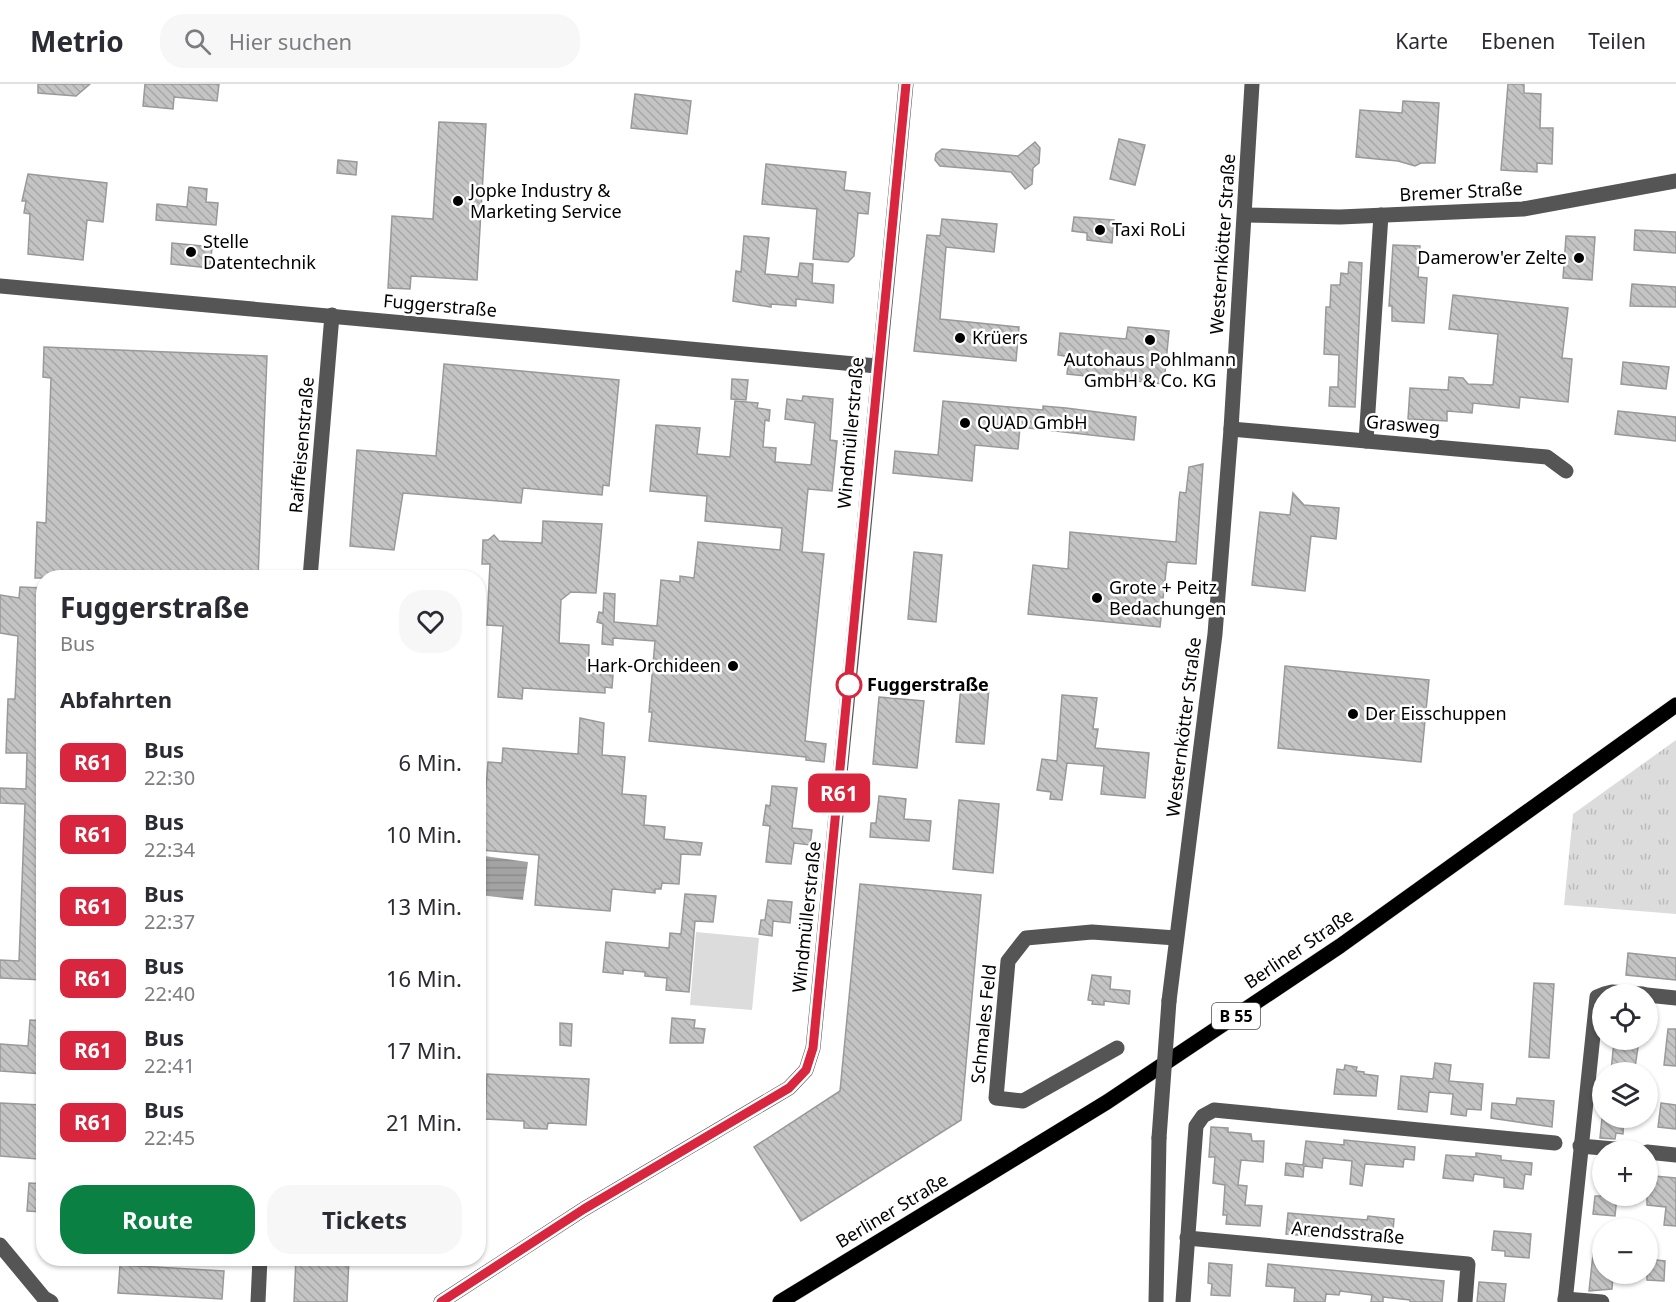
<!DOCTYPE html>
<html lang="de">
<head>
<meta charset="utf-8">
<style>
  body { margin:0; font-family:"Noto Sans",sans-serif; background:#f7f7f7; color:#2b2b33; height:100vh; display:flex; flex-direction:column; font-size:22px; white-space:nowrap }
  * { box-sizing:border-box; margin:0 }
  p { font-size:20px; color:#7c7c81 }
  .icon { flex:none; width:33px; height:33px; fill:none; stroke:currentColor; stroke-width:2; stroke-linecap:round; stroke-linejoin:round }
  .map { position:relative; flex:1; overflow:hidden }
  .drawer { position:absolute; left:36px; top:486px; width:450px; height:696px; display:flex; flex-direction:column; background:#fff; border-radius:24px; box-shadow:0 2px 4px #0004 }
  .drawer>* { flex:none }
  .badge { padding:0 12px; border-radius:9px; font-size:21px; line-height:39px }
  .controls { position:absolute; left:1592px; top:900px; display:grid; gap:12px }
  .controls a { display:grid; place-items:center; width:66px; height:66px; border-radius:50%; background:#fff; box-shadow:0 2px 4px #0004; font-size:30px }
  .map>.badge { position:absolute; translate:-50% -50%; box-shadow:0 0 0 3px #fff }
  h2 { padding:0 24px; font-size:22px; line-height:54px }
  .round { display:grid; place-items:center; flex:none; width:63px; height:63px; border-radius:24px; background:#f7f7f7 }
  .headline { display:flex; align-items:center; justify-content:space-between; height:102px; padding:0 24px }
  h1 { font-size:28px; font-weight:700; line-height:45px }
  .button { display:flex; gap:12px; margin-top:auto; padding:12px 24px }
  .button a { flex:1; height:69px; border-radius:24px; background:#0b8043; color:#fff; font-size:24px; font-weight:700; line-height:69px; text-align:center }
  .button a+a { background:#f7f7f7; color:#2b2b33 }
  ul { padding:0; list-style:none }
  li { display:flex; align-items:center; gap:18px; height:72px; padding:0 24px }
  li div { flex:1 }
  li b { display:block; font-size:22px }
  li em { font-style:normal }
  li .badge { min-width:66px; font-weight:700; text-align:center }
  header { display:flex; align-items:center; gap:36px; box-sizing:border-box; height:84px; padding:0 30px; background:#fff; border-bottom:2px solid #e1e1e2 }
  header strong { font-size:28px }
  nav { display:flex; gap:33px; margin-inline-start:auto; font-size:21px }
  .search { width:420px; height:54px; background:#f7f7f7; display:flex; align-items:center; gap:15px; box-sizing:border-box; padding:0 21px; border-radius:24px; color:#7c7c81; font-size:22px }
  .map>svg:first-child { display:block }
  .grass { fill:url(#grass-tufts) }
  .pitch { fill:#dcdcdc }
  .water { fill:url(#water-rules) }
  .building { fill:url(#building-back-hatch); stroke:#999; stroke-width:1.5 }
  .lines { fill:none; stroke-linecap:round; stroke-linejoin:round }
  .major-casing { stroke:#dbdbdb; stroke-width:16 }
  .minor { stroke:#555; stroke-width:15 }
  .major { stroke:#000; stroke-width:15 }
  .minor-bridge { stroke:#555; stroke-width:15 }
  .line-casing { stroke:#fff; stroke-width:14 }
  .line { stroke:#d7263d; stroke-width:9 }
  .poi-dot { fill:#000; stroke:#fff; stroke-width:2 }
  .stop-dot { fill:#fff; stroke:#d7263d; stroke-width:3 }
  .labels { text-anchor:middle; stroke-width:5; stroke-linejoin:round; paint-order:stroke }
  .shield { fill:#fff; stroke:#4c4c4c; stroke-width:1.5 }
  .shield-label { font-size:16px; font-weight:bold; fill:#000 }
  .poi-label { font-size:18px; fill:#000; stroke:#fff; text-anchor:start }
  .street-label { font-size:18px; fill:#000; stroke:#fff }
  .stop-label { font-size:18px; font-weight:bold; fill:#000; stroke:#fff; text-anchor:start }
</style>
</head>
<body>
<header>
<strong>Metrio</strong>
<div class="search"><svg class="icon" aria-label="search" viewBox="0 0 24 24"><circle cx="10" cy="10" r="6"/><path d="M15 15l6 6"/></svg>Hier suchen</div>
<nav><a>Karte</a><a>Ebenen</a><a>Teilen</a></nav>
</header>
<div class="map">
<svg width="1676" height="1218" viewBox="0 0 1676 1218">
  <defs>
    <pattern id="grass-tufts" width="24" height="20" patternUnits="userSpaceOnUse" patternTransform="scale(1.5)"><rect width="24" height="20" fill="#dcdcdc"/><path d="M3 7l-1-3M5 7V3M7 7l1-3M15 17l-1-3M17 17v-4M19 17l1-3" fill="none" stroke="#bbb"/></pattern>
    <pattern id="water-rules" width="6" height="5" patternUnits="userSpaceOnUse" patternTransform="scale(1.5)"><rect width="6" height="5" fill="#a3a3a3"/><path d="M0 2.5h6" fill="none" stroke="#8b8b8b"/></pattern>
    <pattern id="building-back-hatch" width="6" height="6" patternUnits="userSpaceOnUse" patternTransform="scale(1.5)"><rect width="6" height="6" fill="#c4c4c4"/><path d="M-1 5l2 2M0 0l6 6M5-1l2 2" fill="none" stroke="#a7a7a7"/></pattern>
  </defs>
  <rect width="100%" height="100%" fill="#fff"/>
  <path class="grass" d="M1676 656V830L1564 821 1573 730Z"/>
  <path class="pitch" d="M696 848 759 854 752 926 690 921Z"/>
  <path class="water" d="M484 772 528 778 523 816 479 811Z"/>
  <g class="building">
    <path d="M38 0H90L76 12 38 9Z"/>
    <path d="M145 0H219L217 17 174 13 173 25 143 22Z"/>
    <path d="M1508 0H1524V9L1541 10 1540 44H1553L1552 80 1537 79V88L1501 86Z"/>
    <path d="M635 10 691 17 687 50 631 44Z"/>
    <path d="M1403 17 1439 19 1435 79H1421L1415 82 1398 77 1356 73 1360 26 1402 29Z"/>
    <path d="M439 38 486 40 477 196 411 192 410 205 388 204 392 132 433 135Z"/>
    <path d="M1119 55 1145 61 1135 101 1110 95Z"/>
    <path d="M1035 58 1040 64 1039 79 1033 84 1032 100 1025 105 1011 88 940 82 935 76 936 70 942 65 1018 72Z"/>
    <path d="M338 76 357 78 356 91 337 89Z"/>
    <path d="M766 80 846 88 844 106 870 109 868 130 858 129 854 172 848 178 813 175 817 125 762 120Z"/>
    <path d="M28 90 107 99 103 138 87 136 83 176 28 170 30 130 24 129 26 117H22Z"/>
    <path d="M189 103 207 105 206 118 218 119 216 141 156 136 157 120 187 123Z"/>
    <path d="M1074 133 1114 136 1112 159 1087 156V149L1072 147Z"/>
    <path d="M942 135 997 140 994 168 946 163 940 235 1019 243 1016 277 914 267 927 151 940 152Z"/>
    <path d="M1635 146 1676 148V169L1634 166Z"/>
    <path d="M744 152 769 154 765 190 798 193 800 179 813 180 812 199 834 201 833 219 796 215V222L771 220V223L733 217 736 187 741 188Z"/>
    <path d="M1566 152 1595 153 1592 196 1563 194Z"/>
    <path d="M172 159 212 163 210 184 171 180Z"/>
    <path d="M1393 161 1420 162 1418 193 1427 194 1424 239 1392 237V222H1389Z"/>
    <path d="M1349 178 1362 179 1355 323 1329 322 1330 303H1338L1339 271 1324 270 1326 223H1330L1331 201H1340L1341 189 1348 190Z"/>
    <path d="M1632 200 1676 203V223L1630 222Z"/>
    <path d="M1453 211 1568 224 1562 274 1572 275 1568 318 1520 313 1519 324 1473 319 1472 329 1447 327V337L1408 335 1410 304 1448 306 1449 293 1463 294 1468 300 1493 301 1498 250 1449 245Z"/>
    <path d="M1128 243 1169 247 1164 300 1067 290 1069 273 1058 271 1060 249 1126 255Z"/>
    <path d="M44 263 267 272 258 494H35L37 438 46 439 49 353 51 294 43 293Z"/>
    <path d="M1623 278 1669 283 1666 305 1621 300Z"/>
    <path d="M444 280 619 296 609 402 603 401 602 411 523 404 521 419 403 409 394 466 350 462 357 366 436 372Z"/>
    <path d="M732 295 748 296 746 316 731 315Z"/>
    <path d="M803 312 833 315 830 356 837 357 832 407 808 405 802 468 824 470 805 657 826 660 824 678 806 676V673L649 657 652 628H649L655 557 613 554V561L602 560 603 540 597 538 599 528 603 529 604 509 615 510 614 538 657 542 661 496 680 498V492L694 494 698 458 780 466 782 444 705 437 707 412 650 407 656 341 700 344 697 370 730 373 735 317 758 319 757 324 770 326 769 337 765 336 763 363 776 364 775 378 811 381 815 339 785 335 787 315 802 317Z"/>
    <path d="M943 317 1043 326V322L1066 324 1136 333 1134 356 1020 343 1018 365 975 361 972 397 893 389 895 367 938 371Z"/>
    <path d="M1618 327 1676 333V357L1615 350Z"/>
    <path d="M1203 380 1196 480 1167 478 1160 543 1028 530 1033 481 1068 485 1070 448 1176 458 1179 415 1180 408 1186 409 1189 383Z"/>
    <path d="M1293 409 1304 421 1339 424 1336 455 1311 452 1305 507 1252 501 1260 428 1290 431Z"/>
    <path d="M543 437 602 440 596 509 571 508 561 516 559 559 589 561 588 589 613 591 612 604 605 603V609L523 604 522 615 498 613 503 542 487 541 490 480H482L483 456H488L494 451 499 457 542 459Z"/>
    <path d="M914 468 942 471 936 538 908 535Z"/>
    <path d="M20 503 44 504V896L0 894V876L19 877 25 720 0 719V704L26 705 27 669H6L8 615H15L18 552 0 549V511L19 514Z"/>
    <path d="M1285 582 1429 596 1421 678 1278 664Z"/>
    <path d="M961 601 989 604 984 660 956 658Z"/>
    <path d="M1062 611 1097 614 1093 645H1098L1095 664 1149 669 1145 714 1101 710 1104 682 1067 679 1062 716 1050 715 1051 708 1037 706 1042 675 1057 677Z"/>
    <path d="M879 613 924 617 917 684 873 680Z"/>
    <path d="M580 634 604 639 602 671 625 673 622 710 646 712 644 741 665 743 664 755 702 759 700 771 681 770 679 800 662 799 661 805H655V809L612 805 610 827 535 821 539 771 481 766 488 678 502 679 503 664 578 670Z"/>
    <path d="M772 702 797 704 792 744 812 746 810 761 794 759 791 780 766 778 770 742 763 741 766 721 770 722Z"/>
    <path d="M879 712 906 715 904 735 931 737 929 757 870 753 871 739H876Z"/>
    <path d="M959 716 999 720 993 789 953 785Z"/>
    <path d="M860 800 981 811 961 1036 801 1137 754 1063 840 1007Z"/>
    <path d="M685 810 716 812 713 838 695 837 689 908 666 906 667 894 645 892V888L623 886V890L603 888 606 858 669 864 670 849 681 850Z"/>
    <path d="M768 816 792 818 790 839 773 837 772 852 759 850 761 836H765Z"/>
    <path d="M1628 869 1676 874V896L1626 891Z"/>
    <path d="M1092 891 1111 893 1110 905 1130 907 1129 920 1104 917V921L1092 920 1093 917 1088 916Z"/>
    <path d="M1534 899 1554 900 1549 974 1529 973Z"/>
    <path d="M672 934 695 936 694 944 705 945 703 959H670Z"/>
    <path d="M30 936 44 937V990L0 987V960L28 962Z"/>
    <path d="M560 939 572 940 571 962 560 961Z"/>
    <path d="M1668 945H1676V982L1664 981Z"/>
    <path d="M1614 956H1639L1635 984 1629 983V988H1611Z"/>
    <path d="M1435 979 1451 981 1449 997 1483 1000 1481 1026 1467 1025 1466 1032 1451 1030 1453 1010 1429 1008 1427 1028 1398 1025 1401 992 1433 995Z"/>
    <path d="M1345 981 1357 983 1356 987 1364 988V990L1378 992 1376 1012 1334 1010 1337 985 1344 986Z"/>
    <path d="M487 990 589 995 586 1041 548 1039 547 1045 524 1044V1037L485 1035Z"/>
    <path d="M1517 1014 1554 1017 1552 1043 1491 1034 1492 1019 1516 1021Z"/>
    <path d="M0 1019 41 1021 40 1043 44 1044V1062L39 1061 38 1075 0 1072Z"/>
    <path d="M1661 1019 1676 1021V1045L1658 1043Z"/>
    <path d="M1602 1034H1624L1623 1050 1616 1049 1615 1055 1600 1054Z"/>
    <path d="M1211 1043 1228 1044V1048L1251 1050 1252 1057H1264L1263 1078 1241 1076 1238 1101 1247 1102 1245 1121 1262 1122 1260 1142 1226 1140 1227 1131H1223L1225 1101 1213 1099 1215 1073H1209Z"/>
    <path d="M1344 1056 1415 1063 1414 1076 1404 1075 1403 1083 1365 1080 1362 1102 1350 1100 1352 1077 1323 1074 1322 1084 1304 1082 1303 1093 1285 1091 1286 1079 1303 1081 1306 1057 1344 1061Z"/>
    <path d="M1476 1069 1501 1072V1076L1532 1079 1531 1091 1525 1090 1523 1105 1504 1103V1094L1474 1090 1473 1097 1443 1094 1446 1071 1476 1073Z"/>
    <path d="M1654 1092 1676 1094V1142L1664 1141 1666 1123 1647 1121V1107L1652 1108Z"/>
    <path d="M29 1099 44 1100V1128L27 1127Z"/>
    <path d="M1595 1112H1617L1615 1132 1593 1130Z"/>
    <path d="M1288 1129 1367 1136 1368 1132 1394 1135 1392 1159 1286 1150Z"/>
    <path d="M1494 1147 1531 1150 1529 1174 1505 1172V1167L1492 1166Z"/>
    <path d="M1594 1161 1602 1162V1190H1613L1612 1205 1589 1207Z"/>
    <path d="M296 1174H349L347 1218H294Z"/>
    <path d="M1647 1175 1665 1177 1664 1197 1647 1196Z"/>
    <path d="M1209 1179 1232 1181 1230 1212 1211 1211 1212 1200 1208 1199Z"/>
    <path d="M1268 1180 1444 1197 1442 1218H1410V1216L1383 1213V1218H1371L1372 1211 1340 1207 1339 1211 1326 1210 1325 1218H1294L1295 1204 1266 1202Z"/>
    <path d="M120 1181 224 1187 222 1215 118 1209Z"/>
    <path d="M1479 1198 1506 1200 1504 1218H1477Z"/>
  </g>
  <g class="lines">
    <g class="major-casing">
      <path id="major" d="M780 1218 1107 1018 1340 862 1676 621"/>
    </g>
    <g class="minor">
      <path d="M1245 131 1340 133 1523 125 1676 97"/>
      <path d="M0 202 877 282"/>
      <path d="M1231 345 1547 373 1566 387"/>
      <path d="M1366 357 1381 131"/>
      <path d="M310 494 332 231"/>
      <path d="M1604 910 1612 908 1643 910"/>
      <path d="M1647 911 1676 914"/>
      <path d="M1169 917 1215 550 1231 345 1252 0"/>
      <path d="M1117 964 1023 1017 996 1014 1008 877 1026 854 1092 848 1176 854"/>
      <path d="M1580 1062 1626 1066"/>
      <path d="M1647 1068 1676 1071"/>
      <path d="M1187 1154 1468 1180 1465 1218"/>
      <path d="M0 1161 44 1214 51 1218"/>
      <path d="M1565 1215 1602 1218"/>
      <path d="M258 1218 260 1174"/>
      <path d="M441 1218 584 1125 789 1004 806 986 813 964C846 643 875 321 906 0"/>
      <path d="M1156 1218 1159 1054"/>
      <path d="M1183 1218 1196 1042 1203 1032 1214 1026 1555 1059"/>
      <path d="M1565 1218 1597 913 1602 911"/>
    </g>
    <use href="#major" class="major"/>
    <path class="minor-bridge" d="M1159 1054 1169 917"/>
  </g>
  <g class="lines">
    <g class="line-casing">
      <path id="line" d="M441 1218 584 1125 789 1004 806 986 813 964 906 0"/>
    </g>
    <use href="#line" class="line"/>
  </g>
  <g class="poi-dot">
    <circle cx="458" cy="117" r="6"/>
    <circle cx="1100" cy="146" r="6"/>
    <circle cx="191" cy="168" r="6"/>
    <circle cx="1579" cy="174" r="6"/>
    <circle cx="960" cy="254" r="6"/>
    <circle cx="1150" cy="256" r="6"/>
    <circle cx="965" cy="339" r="6"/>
    <circle cx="1097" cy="514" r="6"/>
    <circle cx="733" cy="582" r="6"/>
    <circle cx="1353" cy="630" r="6"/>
  </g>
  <circle class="stop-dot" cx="849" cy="601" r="12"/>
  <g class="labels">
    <rect class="shield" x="1212" y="919" width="48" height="26" rx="4.5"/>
    <g class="shield-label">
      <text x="1236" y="938">B 55</text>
    </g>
    <g class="poi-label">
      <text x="470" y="113">Jopke Industry &amp;<tspan x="470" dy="21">Marketing Service</tspan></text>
      <text x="1112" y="152">Taxi RoLi</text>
      <text x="203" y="164">Stelle<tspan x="203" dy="21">Datentechnik</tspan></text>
      <text x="1567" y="180" text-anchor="end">Damerow'er Zelte</text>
      <text x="972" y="260">Krüers</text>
      <text x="1150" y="282" text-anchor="middle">Autohaus Pohlmann<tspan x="1150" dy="21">GmbH &amp; Co. KG</tspan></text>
      <text x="977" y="345">QUAD GmbH</text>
      <text x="1109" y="510">Grote + Peitz<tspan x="1109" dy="21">Bedachungen</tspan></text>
      <text x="721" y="588" text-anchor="end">Hark-Orchideen</text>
      <text x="1365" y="636">Der Eisschuppen</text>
    </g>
    <g class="street-label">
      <text transform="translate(1461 108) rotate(-3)" y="6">Bremer Straße</text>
      <text transform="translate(1223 160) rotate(-86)" y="6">Westernkötter Straße</text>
      <text transform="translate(440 222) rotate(5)" y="6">Fuggerstraße</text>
      <text transform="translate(1403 341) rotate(5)" y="6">Grasweg</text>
      <text transform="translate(851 349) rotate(-85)" y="6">Windmüllerstraße</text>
      <text transform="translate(302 361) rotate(-85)" y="6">Raiffeisenstraße</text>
      <text transform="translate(1184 643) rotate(-83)" y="6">Westernkötter Straße</text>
      <text transform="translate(807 833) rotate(-84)" y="6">Windmüllerstraße</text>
      <text transform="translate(1299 865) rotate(-34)" y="6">Berliner Straße</text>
      <text transform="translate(984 940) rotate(-84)" y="6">Schmales Feld</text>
      <text transform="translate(892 1127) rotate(-31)" y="6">Berliner Straße</text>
      <text transform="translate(1348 1149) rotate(5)" y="6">Arendsstraße</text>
    </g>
    <g class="stop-label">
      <text x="867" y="607">Fuggerstraße</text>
    </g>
  </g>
</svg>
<div class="controls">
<a><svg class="icon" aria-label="locate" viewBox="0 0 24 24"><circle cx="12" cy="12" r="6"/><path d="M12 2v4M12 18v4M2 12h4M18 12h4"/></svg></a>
<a><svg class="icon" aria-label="layers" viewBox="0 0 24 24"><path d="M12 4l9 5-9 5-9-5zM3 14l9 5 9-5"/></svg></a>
<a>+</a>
<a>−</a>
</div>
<b class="badge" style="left:839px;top:709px;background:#d7263d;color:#fff">R61</b>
<section class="drawer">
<div class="headline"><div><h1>Fuggerstraße</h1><p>Bus</p></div><a class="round"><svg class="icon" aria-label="heart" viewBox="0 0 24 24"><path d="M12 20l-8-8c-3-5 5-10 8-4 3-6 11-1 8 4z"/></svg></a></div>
<h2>Abfahrten</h2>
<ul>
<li><span class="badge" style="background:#d7263d;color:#fff">R61</span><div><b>Bus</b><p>22:30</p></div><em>6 Min.</em></li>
<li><span class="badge" style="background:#d7263d;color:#fff">R61</span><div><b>Bus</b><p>22:34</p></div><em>10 Min.</em></li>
<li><span class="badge" style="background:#d7263d;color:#fff">R61</span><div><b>Bus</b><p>22:37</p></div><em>13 Min.</em></li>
<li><span class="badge" style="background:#d7263d;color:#fff">R61</span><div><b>Bus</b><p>22:40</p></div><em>16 Min.</em></li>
<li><span class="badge" style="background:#d7263d;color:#fff">R61</span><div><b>Bus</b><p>22:41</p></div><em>17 Min.</em></li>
<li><span class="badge" style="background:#d7263d;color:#fff">R61</span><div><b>Bus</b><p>22:45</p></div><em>21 Min.</em></li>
</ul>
<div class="button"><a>Route</a><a>Tickets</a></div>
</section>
</div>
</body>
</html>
